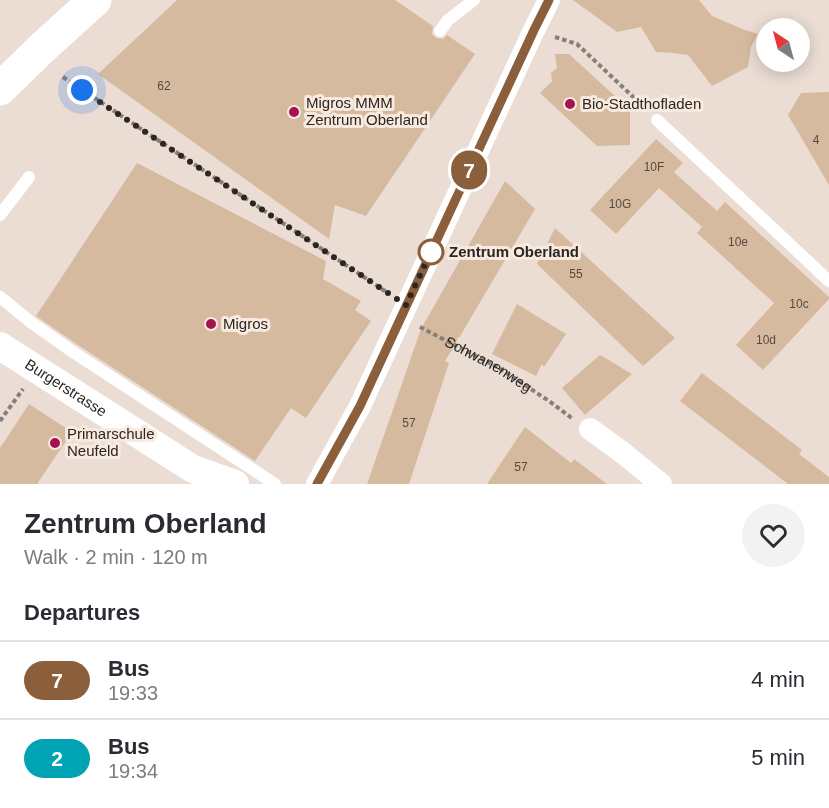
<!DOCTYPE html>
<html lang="en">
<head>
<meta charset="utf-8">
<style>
  body { margin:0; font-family:Helvetica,sans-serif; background:#f2f2f3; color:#2b2b33; height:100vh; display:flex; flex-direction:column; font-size:22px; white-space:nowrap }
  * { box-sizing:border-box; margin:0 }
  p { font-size:20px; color:#7c7c81 }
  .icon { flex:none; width:33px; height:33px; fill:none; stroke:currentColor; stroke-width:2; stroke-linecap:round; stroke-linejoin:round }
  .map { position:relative; height:484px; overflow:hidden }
  .sheet { display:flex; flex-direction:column; background:#fff; flex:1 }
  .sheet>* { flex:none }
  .badge { padding:0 12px; border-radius:20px; font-size:21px; line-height:39px }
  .needle { width:39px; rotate:324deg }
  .buttons { position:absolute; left:756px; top:18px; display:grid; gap:12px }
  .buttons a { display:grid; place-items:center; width:54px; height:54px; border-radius:50%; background:#fff; box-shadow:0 3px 15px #0003; font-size:30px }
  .you { position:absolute; width:30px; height:30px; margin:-15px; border:4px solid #fff; border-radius:50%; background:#1a73e8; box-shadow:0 0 0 9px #1a73e833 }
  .map>.badge { position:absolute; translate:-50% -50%; box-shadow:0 0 0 3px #fff }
  h2 { padding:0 24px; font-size:22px; line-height:54px }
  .round { display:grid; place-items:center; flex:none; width:63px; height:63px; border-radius:32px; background:#f2f2f3 }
  .overview { display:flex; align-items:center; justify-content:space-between; height:102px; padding:0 24px }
  h1 { font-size:28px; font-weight:700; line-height:45px }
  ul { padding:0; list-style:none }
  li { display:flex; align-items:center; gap:18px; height:78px; padding:0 24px; border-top:2px solid #e1e1e2 }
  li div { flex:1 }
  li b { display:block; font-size:22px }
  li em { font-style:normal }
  li .badge { min-width:66px; font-weight:700; text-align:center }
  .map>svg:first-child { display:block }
  .building { fill:#d6ba9f }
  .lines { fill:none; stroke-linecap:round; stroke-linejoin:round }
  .path { stroke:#887f78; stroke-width:4; stroke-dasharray:4.5 3; stroke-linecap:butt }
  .service { stroke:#fff; stroke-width:12 }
  .minor { stroke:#fff; stroke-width:22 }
  .tertiary { stroke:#fff; stroke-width:28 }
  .secondary { stroke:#fff; stroke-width:33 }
  .line-casing { stroke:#fff; stroke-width:14 }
  .line { stroke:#8b5e3c; stroke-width:9 }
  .walk { stroke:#2b2622; stroke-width:6; stroke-dasharray:0 10.8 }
  .poi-dot { fill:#a41250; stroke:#f9eae0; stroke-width:2 }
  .stop-dot { fill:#fff; stroke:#8b5e3c; stroke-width:3 }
  .labels { text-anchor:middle; stroke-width:6; stroke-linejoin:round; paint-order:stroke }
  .number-label { font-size:12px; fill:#564b41 }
  .poi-label { font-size:15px; fill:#2b2622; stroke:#f9eae0; text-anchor:start }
  .stop-label { font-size:15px; font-weight:bold; fill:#2b2622; stroke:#f9eae0; text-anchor:start }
  .street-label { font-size:15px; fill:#2b2622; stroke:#f9eae0 }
</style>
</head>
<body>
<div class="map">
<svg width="829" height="484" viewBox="0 0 829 484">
  <rect width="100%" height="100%" fill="#ebddd3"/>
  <g class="building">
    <path d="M177 0H395L433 26 432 34 436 38 443 39 447 35 475 54 366 216 335 205 329 239 98 74Z"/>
    <path d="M573 0H699L712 16 745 30 758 34 751 47 748 67 712 86 688 55 673 53 656 52 641 27 617 32Z"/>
    <path d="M555 54H569L630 110V145L597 146 540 93 552 81 551 73 557 68Z"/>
    <path d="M829 92V185L788 115 801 93Z"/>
    <path d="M656 139 683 163 674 172 717 211 725 202 829 297V299L763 370 736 345 774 303 697 233 702 227 659 188 616 234 590 210Z"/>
    <path d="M137 163 326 261 323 279 361 301 355 310 371 321 306 418 291 408 255 461 78 345 36 316Z"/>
    <path d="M505 181 535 209 459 338 458 337 456 343 445 361 449 363 409 484H367L421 329Z"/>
    <path d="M555 228 675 338 643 366 537 264Z"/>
    <path d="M517 304 566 334 544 367 542 364 536 376 492 354Z"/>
    <path d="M600 355 632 374 585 415 562 388Z"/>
    <path d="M702 373 802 450 799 454 829 477V484H788L680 401Z"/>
    <path d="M29 404 72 432 37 484H0V448Z"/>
    <path d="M525 427 571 463 574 459 607 484H487Z"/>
  </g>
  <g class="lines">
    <g class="path">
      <path d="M555 37 577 44 646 109"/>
      <path d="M63 77 388 293"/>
      <path id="s1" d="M420 327 499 368 549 401 573 419"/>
      <path d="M0 421 23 389"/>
    </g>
    <g class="service">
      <path d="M440 31 448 20 474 0"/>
      <path d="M657 120 829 281"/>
      <path d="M0 215 29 177"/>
      <path d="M0 297 32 323 73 352 275 484"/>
    </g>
    <g class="minor">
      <path d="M590 429 623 453 661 484"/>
      <path d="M317 484 360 406 534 30 549 0"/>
    </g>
    <path class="tertiary" id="s2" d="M0 346 193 469 235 484"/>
    <path class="secondary" d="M0 89 41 49 95 0"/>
  </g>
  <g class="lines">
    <g class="line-casing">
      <path id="line" d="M317 484 360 406 534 30 549 0"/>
    </g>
    <use href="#line" class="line"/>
    <path class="walk" d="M82 90 406 305 431 252"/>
  </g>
  <g class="poi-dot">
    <circle cx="570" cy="104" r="6"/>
    <circle cx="294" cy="112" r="6"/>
    <circle cx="211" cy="324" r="6"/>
    <circle cx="55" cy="443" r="6"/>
  </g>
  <circle class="stop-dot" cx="431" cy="252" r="12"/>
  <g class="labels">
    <g class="number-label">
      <text x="164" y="90">62</text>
      <text x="816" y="144">4</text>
      <text x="654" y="171">10F</text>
      <text x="620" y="208">10G</text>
      <text x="738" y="246">10e</text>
      <text x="576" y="278">55</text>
      <text x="799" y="308">10c</text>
      <text x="766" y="344">10d</text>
      <text x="409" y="427">57</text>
      <text x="521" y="471">57</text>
    </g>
    <g class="poi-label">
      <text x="306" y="108">Migros MMM<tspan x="306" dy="17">Zentrum Oberland</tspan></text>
      <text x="582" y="109">Bio-Stadthofladen</text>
      <text x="223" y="329">Migros</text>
      <text x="67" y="439">Primarschule<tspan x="67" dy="17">Neufeld</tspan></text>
    </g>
    <g class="stop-label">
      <text x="449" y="257">Zentrum Oberland</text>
    </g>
    <g class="street-label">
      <text dy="5" stroke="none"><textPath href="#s1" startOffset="78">Schwanenweg</textPath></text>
      <text dy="5" stroke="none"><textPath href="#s2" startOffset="78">Burgerstrasse</textPath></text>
    </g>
  </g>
</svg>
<div class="buttons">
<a><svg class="needle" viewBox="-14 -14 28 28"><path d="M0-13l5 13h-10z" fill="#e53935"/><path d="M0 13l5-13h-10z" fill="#7c7c81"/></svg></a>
</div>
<div class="you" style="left:82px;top:90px"></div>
<b class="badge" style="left:469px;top:170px;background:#8b5e3c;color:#fff">7</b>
</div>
<section class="sheet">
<div class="overview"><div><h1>Zentrum Oberland</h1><p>Walk · 2 min · 120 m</p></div><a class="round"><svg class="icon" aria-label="heart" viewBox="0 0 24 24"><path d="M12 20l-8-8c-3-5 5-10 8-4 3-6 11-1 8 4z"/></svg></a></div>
<h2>Departures</h2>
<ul>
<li><span class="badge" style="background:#8b5e3c;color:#fff">7</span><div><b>Bus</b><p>19:33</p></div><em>4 min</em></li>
<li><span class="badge" style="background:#00a3b4;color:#fff">2</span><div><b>Bus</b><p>19:34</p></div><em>5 min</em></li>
</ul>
</section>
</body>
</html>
